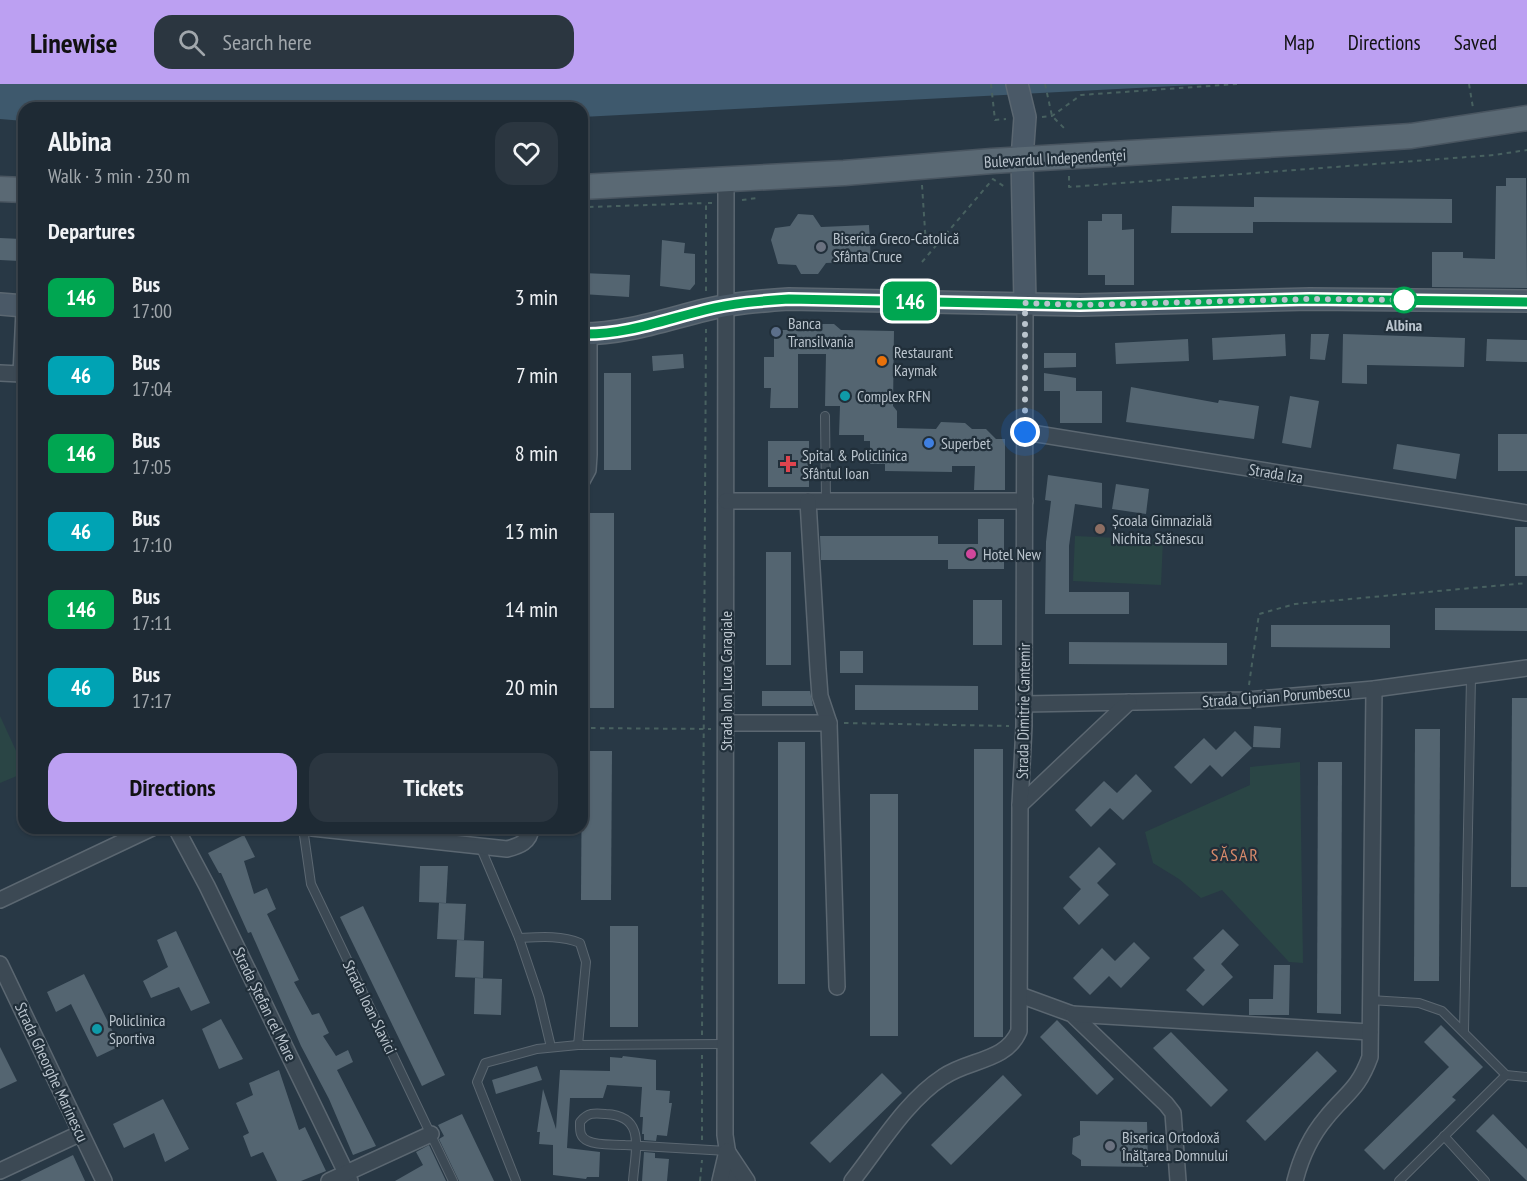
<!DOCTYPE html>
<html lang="en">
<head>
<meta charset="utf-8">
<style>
  body { margin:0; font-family:"PT Sans Narrow",sans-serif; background:#2b3640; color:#f1f3f6; height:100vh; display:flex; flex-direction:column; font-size:22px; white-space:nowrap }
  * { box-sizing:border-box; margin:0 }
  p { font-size:20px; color:#a1a7ac }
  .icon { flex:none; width:33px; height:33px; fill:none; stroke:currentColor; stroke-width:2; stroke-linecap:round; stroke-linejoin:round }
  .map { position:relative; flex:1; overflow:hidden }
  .drawer { position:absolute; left:18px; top:18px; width:570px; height:732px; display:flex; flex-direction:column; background:#1e2a34; border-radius:18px; box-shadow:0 2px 4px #0004,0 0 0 2px #3c464f }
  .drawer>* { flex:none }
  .badge { padding:0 12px; border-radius:9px; font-size:21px; line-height:39px }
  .you { position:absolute; width:30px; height:30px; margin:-15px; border:4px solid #fff; border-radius:50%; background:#1a73e8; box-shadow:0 0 0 9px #1a73e833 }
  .map>.badge { position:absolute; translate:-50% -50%; box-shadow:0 0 0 3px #fff }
  h2 { padding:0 30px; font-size:22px; line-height:54px }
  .round { display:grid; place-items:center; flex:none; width:63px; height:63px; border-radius:18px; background:#2b3640 }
  .overview { display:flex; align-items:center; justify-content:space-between; height:102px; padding:0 30px }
  h1 { font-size:28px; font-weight:700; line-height:45px }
  .primary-button { display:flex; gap:12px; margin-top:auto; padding:12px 30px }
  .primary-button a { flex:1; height:69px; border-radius:18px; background:#bca0f2; color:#111; font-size:24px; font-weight:700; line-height:69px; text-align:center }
  .primary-button a+a { background:#2b3640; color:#f1f3f6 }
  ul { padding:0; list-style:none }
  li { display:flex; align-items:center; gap:18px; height:78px; padding:0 30px }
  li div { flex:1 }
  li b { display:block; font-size:22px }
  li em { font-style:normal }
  li .badge { min-width:66px; font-weight:700; text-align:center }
  header { display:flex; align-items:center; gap:36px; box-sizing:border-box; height:84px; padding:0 30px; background:#bca0f2; color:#111 }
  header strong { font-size:28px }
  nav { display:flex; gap:33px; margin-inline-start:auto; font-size:21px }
  .search { width:420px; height:54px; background:#2b3640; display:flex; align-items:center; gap:15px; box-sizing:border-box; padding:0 21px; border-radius:18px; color:#a1a7ac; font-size:22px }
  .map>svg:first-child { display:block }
  .green { fill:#2a4545 }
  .water { fill:#3e596d }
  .building { fill:#546571 }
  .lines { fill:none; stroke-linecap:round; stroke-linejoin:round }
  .lane-casing { stroke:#5b6771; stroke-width:10 }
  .street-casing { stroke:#5b6771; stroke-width:18 }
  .secondary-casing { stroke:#5b6771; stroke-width:24 }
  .primary-casing { stroke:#495560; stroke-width:27 }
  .path { stroke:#486160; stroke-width:2; stroke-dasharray:4.5 4.5; stroke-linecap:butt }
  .lane { stroke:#3c4954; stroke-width:8 }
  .street { stroke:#3c4954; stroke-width:15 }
  .secondary { stroke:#4a5967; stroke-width:21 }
  .primary { stroke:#5a6974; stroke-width:24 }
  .line-casing { stroke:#fff; stroke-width:14 }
  .line { stroke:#00a651; stroke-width:9 }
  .walk { stroke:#bac4cd; stroke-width:6; stroke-dasharray:0 10.8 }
  .worship-dot { fill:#6b7280; stroke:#212f3a; stroke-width:2 }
  .stop-dot { fill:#fff; stroke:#00a651; stroke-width:3 }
  .service-dot { fill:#5c6f8a; stroke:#212f3a; stroke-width:2 }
  .food-dot { fill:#e8710a; stroke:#212f3a; stroke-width:2 }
  .culture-dot { fill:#0f9aa8; stroke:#212f3a; stroke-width:2 }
  .shop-dot { fill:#3f7fe0; stroke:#212f3a; stroke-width:2 }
  .health-dot { fill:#e0444e; stroke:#212f3a; stroke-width:2 }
  .education-dot { fill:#8d6e63; stroke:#212f3a; stroke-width:2 }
  .hotel-dot { fill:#d1479c; stroke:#212f3a; stroke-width:2 }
  .labels { text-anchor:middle; stroke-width:4.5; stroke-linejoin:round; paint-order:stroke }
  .street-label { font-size:16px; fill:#bac4cd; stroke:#212f3a }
  .poi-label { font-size:16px; fill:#bac4cd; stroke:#212f3a; text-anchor:start }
  .stop-label { font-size:16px; font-weight:bold; fill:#bac4cd; stroke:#212f3a }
  .neighbourhood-label { font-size:18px; letter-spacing:1.5px; fill:#d78a6b; stroke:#212f3a }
</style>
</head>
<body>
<header>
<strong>Linewise</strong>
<div class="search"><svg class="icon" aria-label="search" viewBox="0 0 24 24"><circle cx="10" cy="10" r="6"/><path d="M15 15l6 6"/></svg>Search here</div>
<nav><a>Map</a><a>Directions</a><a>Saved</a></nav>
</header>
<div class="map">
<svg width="1527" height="1097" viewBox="0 0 1527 1097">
  <rect width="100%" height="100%" fill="#283845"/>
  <g class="green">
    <path d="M1075 452 1163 456 1161 501 1073 497Z"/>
    <path d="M0 632 24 684V689L0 699Z"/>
    <path d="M1300 678 1303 879 1289 878 1222 806 1201 814 1179 795 1153 779 1145 748 1250 701V683Z"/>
  </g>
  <path class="water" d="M0 0H1214L582 33V24H24V37L0 35Z"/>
  <g class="building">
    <path d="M1506 94H1526L1527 204 1432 203V168H1463V174L1495 175 1496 102H1506Z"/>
    <path d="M1254 113 1452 115V139L1253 138V149H1171L1172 122 1254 123Z"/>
    <path d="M798 130 813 131 821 143 869 141 871 177 826 179 818 190H801L796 181 778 180 771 156 775 144 790 142Z"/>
    <path d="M1102 130H1122V146L1134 145V201H1105V191H1088V137H1102Z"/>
    <path d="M0 154 21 155 20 177 0 176Z"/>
    <path d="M662 156 685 159 684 169 695 170V200L690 206 660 202Z"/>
    <path d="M582 189 630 191 629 213 582 210Z"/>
    <path d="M787 240H834L841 246 894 247 893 322 897 327V344L936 345 941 338 965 339 972 345H986L996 355H1005V406H974L975 382H952V388L885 387V380H870V357H864V351H839L840 322H825L826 270H798V324H770L771 304H764V273H774V246H787Z"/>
    <path d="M1285 250 1286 272 1213 276 1212 254Z"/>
    <path d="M1311 250H1329L1325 276 1310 275Z"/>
    <path d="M1343 250 1465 254 1464 283 1367 281V300L1342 299Z"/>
    <path d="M1188 255 1189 277 1116 280 1115 259Z"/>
    <path d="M1487 255 1527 256V278L1486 277Z"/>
    <path d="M1044 269H1076V283L1044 284Z"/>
    <path d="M683 270 684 284 653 287 652 272Z"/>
    <rect x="604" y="289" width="27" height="97"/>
    <path d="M1044 289 1076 294V307H1102V339H1060V307H1044Z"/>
    <path d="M1131 303 1218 319 1219 316 1259 322 1254 355 1126 338Z"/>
    <path d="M1290 312 1319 317 1311 364 1282 359Z"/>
    <rect x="1498" y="350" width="29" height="37"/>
    <rect x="768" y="357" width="41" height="46"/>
    <path d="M1397 360 1460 370 1456 395 1393 385Z"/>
    <path d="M1048 391 1102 399V424L1075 420 1069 462V508H1129V530H1045L1046 458 1051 417 1045 416Z"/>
    <path d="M1116 400 1149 405 1146 430 1112 425Z"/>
    <rect x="583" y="429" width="31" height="195"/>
    <path d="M978 435H1004V485H948V476H821L820 452H938V460H978Z"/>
    <rect x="1515" y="443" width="12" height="49"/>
    <rect x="766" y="468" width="25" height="113"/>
    <rect x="973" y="516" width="29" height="45"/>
    <path d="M1435 524H1527V547L1435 546Z"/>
    <path d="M1271 541H1390V564L1271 563Z"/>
    <path d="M1069 558 1227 559V581L1069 580Z"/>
    <rect x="840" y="567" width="23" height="22"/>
    <path d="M855 601 978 602V626H855Z"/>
    <path d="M762 607H810L813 622H762Z"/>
    <path d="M1512 614H1527V803H1511Z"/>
    <path d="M1254 642 1281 644 1280 664 1253 663Z"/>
    <path d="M1415 645H1440L1439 897H1414Z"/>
    <path d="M1235 647 1252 664 1222 693 1210 681 1191 700 1174 683 1204 654 1216 666Z"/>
    <rect x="778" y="658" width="27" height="242"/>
    <rect x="974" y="665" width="29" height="288"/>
    <path d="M582 667H612L611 816H581Z"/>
    <path d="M1318 678H1342L1341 930 1317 929Z"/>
    <path d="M1136 690 1152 707 1123 736 1110 724 1091 743 1075 726 1104 697 1117 709Z"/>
    <rect x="870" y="710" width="28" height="242"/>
    <path d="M244 751 255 773 244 777 254 810 267 804 276 825 267 830 299 896 294 898 312 931 319 929 329 949 323 952 336 972 348 966 353 978 337 986 376 1062 353 1071 329 1015 301 962 251 848 248 849 221 789H219L208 769Z"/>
    <path d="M1099 763 1116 780 1097 799 1109 811 1079 841 1063 824 1081 805 1069 793Z"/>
    <path d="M420 782H448L446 819 419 818Z"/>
    <path d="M439 819 466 820 464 856 437 855Z"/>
    <path d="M363 822 445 991 422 1002 340 833Z"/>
    <rect x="610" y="842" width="28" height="101"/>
    <path d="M1223 845 1239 861 1221 880 1233 893 1203 922 1186 906 1205 886 1193 874Z"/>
    <path d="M176 847 210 919 191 927 179 903 151 914 143 897 168 883 157 856Z"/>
    <path d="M457 856 484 857 483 894 455 893Z"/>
    <path d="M1134 858 1150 874 1121 904 1109 892 1090 911 1073 894 1102 864 1115 877Z"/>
    <path d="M1274 881H1290L1289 931H1249V915H1273Z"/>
    <path d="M84 890 120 962 97 973 71 920 56 928 47 908Z"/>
    <path d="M475 894 502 895 501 931 474 930Z"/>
    <path d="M221 935 243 975 219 985 202 945Z"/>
    <path d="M1057 936 1114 995 1097 1011 1040 953Z"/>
    <path d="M1441 941 1483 983 1452 1013 1456 1016 1384 1086 1364 1066 1449 983 1424 958Z"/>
    <path d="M1171 948 1228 1006 1211 1023 1153 964Z"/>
    <path d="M0 963 17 997 0 1005Z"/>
    <path d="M1317 967 1337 987 1265 1057 1246 1037Z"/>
    <path d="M623 972 656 976V1006L670 1007 669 1019H672L667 1052 657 1051 656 1057 644 1056V1050H642L643 1033H640L642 1003 607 1001 603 1014H570L567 1064 600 1068 599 1093H587L586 1095 553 1091V1061L539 1060 540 1048H537L543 1005 556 1045 560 986 610 987V973L622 974Z"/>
    <path d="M537 982 542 996 496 1010 492 996Z"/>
    <path d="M279 986 299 1046 305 1043 326 1087 301 1097H277L263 1068 251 1073 243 1052 249 1049 236 1019 253 1011 249 999Z"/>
    <path d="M882 989 902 1009 830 1079 810 1059Z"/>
    <path d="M1003 991 1022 1011 951 1081 931 1061Z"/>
    <path d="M163 1015 189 1065 165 1078 154 1049 124 1064 113 1040Z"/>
    <path d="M462 1030 494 1097H459L439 1055 444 1052 438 1041Z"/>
    <path d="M1493 1030 1527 1065V1097L1476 1047Z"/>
    <path d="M1080 1037 1147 1038 1148 1083 1081 1082V1076L1072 1070 1073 1054 1080 1051Z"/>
    <path d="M429 1061 446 1097H395L423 1081 416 1068Z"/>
    <path d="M644 1068 655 1069V1074L669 1075 667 1097H642Z"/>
    <path d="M73 1071 85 1097H20Z"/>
  </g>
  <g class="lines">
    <g class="lane-casing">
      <g id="lane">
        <path d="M825 332 826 417"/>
        <path d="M303 744 311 800 453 1097"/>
        <path d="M480 762 519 854C539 853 561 851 580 859L586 878 578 961 725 960"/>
        <path d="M519 854 539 913 551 963"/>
        <path d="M1370 916 1419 919 1442 927 1506 991 1527 993"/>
        <path d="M1464 947 1471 593"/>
        <path d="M1444 1052 1485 1097"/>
        <path d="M516 1097 477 998 485 979 537 965 578 961"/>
        <path d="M633 1097C635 1067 647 1032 606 1030 595 1029 588 1028 580 1038 580 1046 579 1053 588 1057 598 1062 614 1060 625 1061 659 1063 693 1065 727 1067"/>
        <path d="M1399 1097 1506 991"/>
      </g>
    </g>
    <g class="street-casing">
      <g id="street">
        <path d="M726 96 725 1051 732 1097"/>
        <path d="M0 289 21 290 24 227"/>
        <path d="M1025 348 1527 429"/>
        <path d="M582 397 588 386 589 371V250"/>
        <path d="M726 417H1025"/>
        <path d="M808 417 818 585 820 612 829 639"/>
        <path d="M1024 620 1247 616 1374 605 1527 584"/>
        <path d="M726 639H829L837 903"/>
        <path d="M1020 721 1129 618"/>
        <path d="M176 744 207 802 350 1097"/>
        <path d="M312 744 507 765C519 762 530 758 531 744"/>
        <path d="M0 816 152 744"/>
        <path d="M0 880 104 1097"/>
        <path d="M1020 911 1072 930 1166 1020 1173 1029 1178 1097"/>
        <path d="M1072 930 1370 948"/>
        <path d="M0 1087 81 1049"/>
        <path d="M329 1097 431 1050"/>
        <path d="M720 1097 727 1067 747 1097"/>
        <path d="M852 1097C879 1063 906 1017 943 993 969 975 1006 978 1019 947L1020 721 1024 642 1025 219"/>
        <path d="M1295 1097C1301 1073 1310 1053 1326 1034 1346 1009 1358 1006 1370 973L1374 605"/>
      </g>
    </g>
    <g class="secondary-casing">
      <g id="secondary">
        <path d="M1017 0 1025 33 1022 75 1025 219"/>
        <path d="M0 220 24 222"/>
        <path d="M582 250C625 250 664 236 705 226 733 219 760 217 789 215L1080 221 1310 215 1527 217"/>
      </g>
    </g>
    <g class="primary-casing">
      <g id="primary">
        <path d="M582 103 844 89 992 77 1335 57 1411 52 1527 34"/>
        <path d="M0 105 24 106"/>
      </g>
    </g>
    <g class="path">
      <path d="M991 0 995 36 1006 35"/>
      <path d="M1045 0 1052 32 1067 47"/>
      <path d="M1469 0 1473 24"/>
      <path d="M1042 33 1052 32 1081 11 1237 0"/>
      <path d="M1069 92V103L1494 71 1527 66"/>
      <path d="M922 101 926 161"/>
      <path d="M742 116 757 114"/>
      <path d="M589 123 706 119"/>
      <path d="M922 178 993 95 1005 103"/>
      <path d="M706 207V119H712"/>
      <path d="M1249 601 1259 530 1295 520 1527 499"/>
      <path d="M844 639 1009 642"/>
      <path d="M582 644 711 645"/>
      <path d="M702 951 706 245"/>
      <path d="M702 1056V971"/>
      <path d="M700 1097 702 1076"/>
    </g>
    <use href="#lane" class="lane"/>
    <use href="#street" class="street"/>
    <use href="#secondary" class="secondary"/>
    <use href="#primary" class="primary"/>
  </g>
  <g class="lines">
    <g class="line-casing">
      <path id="line" d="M582 250C625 251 664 236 705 226 733 219 760 217 789 215L1080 221 1310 215 1527 218"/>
    </g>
    <use href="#line" class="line"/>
    <path class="walk" d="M1025 348V219L1080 221 1310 215 1404 216"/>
  </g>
  <g class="worship-dot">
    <circle cx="821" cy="163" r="6"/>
    <circle cx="1110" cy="1062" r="6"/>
  </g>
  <circle class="stop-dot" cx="1404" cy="216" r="12"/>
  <circle class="service-dot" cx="776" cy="248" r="6"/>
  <circle class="food-dot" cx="882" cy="277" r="6"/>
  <g class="culture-dot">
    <circle cx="845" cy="312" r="6"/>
    <circle cx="97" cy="945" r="6"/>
  </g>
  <circle class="shop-dot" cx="929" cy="359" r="6"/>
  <path class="health-dot" d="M785 371h6v6h6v6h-6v6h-6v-6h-6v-6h6z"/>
  <circle class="education-dot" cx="1100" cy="445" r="6"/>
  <circle class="hotel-dot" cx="971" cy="470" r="6"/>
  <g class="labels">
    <g class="street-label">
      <text transform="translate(1055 74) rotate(-3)" y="6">Bulevardul Independenței</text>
      <text transform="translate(1276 389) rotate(9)" y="6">Strada Iza</text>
      <text transform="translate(726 597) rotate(-90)" y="6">Strada Ion Luca Caragiale</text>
      <text transform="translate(1276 612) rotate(-4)" y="6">Strada Ciprian Porumbescu</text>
      <text transform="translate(1023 627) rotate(-89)" y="6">Strada Dimitrie Cantemir</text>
      <text transform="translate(265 920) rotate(64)" y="6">Strada Ștefan cel Mare</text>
      <text transform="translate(370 923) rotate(64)" y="6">Strada Ioan Slavici</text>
      <text transform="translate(52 988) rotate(65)" y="6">Strada Gheorghe Marinescu</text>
    </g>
    <g class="poi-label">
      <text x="833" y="160">Biserica Greco-Catolică<tspan x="833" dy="18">Sfânta Cruce</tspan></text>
      <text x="788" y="245">Banca<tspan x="788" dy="18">Transilvania</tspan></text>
      <text x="894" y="274">Restaurant<tspan x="894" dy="18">Kaymak</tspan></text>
      <text x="857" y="318">Complex RFN</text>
      <text x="941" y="365">Superbet</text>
      <text x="802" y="377">Spital &amp; Policlinica<tspan x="802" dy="18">Sfântul Ioan</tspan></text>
      <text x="1112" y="442">Școala Gimnazială<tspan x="1112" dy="18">Nichita Stănescu</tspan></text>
      <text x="983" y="476">Hotel New</text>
      <text x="109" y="942">Policlinica<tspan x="109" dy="18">Sportiva</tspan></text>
      <text x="1122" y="1059">Biserica Ortodoxă<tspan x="1122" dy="18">Înălțarea Domnului</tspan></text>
    </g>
    <g class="stop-label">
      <text x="1404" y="247">Albina</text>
    </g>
    <g class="neighbourhood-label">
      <text x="1235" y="777">SĂSAR</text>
    </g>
  </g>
</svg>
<div class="you" style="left:1025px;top:348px"></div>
<b class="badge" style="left:910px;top:217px;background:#00a651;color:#fff">146</b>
<section class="drawer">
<div class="overview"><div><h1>Albina</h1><p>Walk · 3 min · 230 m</p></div><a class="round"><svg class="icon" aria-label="heart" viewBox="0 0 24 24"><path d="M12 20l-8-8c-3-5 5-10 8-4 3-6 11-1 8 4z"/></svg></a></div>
<h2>Departures</h2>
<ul>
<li><span class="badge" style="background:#00a651;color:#fff">146</span><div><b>Bus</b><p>17:00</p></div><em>3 min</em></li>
<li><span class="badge" style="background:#00a3b4;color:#fff">46</span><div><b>Bus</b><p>17:04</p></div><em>7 min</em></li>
<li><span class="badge" style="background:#00a651;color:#fff">146</span><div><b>Bus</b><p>17:05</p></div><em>8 min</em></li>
<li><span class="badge" style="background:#00a3b4;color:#fff">46</span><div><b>Bus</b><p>17:10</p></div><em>13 min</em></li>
<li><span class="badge" style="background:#00a651;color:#fff">146</span><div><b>Bus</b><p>17:11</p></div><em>14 min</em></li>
<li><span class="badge" style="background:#00a3b4;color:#fff">46</span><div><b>Bus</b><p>17:17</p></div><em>20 min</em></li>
</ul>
<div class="primary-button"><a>Directions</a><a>Tickets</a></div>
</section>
</div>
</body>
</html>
